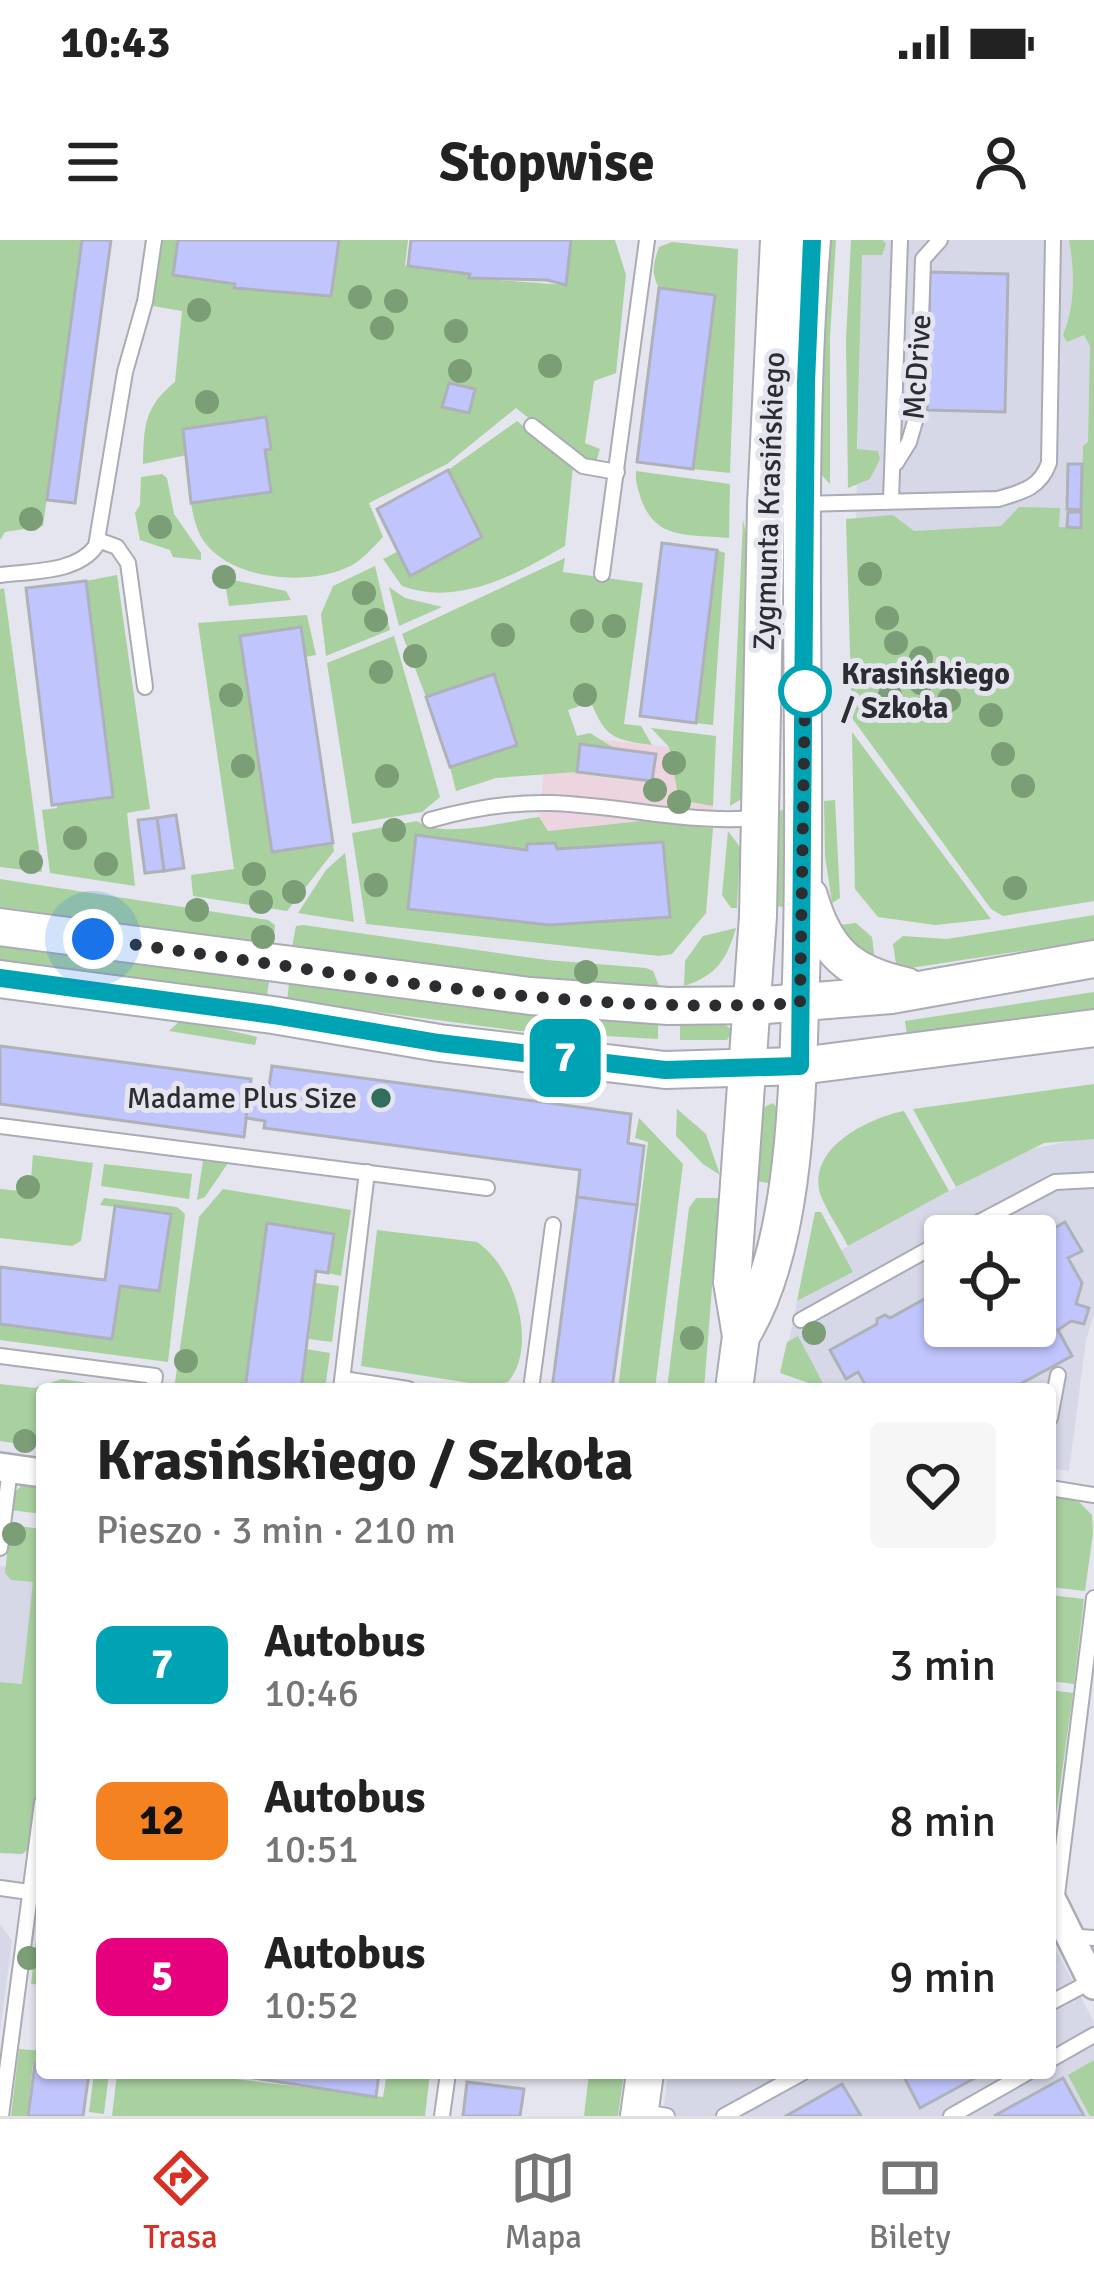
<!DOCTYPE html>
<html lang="pl">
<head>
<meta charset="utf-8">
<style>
  body { margin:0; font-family:Signika,sans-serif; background:#f6f6f6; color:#222; height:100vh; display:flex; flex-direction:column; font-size:45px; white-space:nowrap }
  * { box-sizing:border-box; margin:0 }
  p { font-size:39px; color:#767676 }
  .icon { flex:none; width:66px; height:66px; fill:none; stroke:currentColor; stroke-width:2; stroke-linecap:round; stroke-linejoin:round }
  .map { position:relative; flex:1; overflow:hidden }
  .panel { position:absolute; left:36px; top:1143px; width:1020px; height:696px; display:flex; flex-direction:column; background:#fff; border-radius:12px; box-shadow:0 3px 9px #0004 }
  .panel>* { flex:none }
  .badge { padding:0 24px; border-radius:18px; font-size:42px; line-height:78px }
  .buttons { position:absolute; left:924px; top:975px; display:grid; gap:24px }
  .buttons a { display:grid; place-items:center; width:132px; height:132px; border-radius:12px; background:#fff; box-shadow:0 3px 9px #0004; font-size:60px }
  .you { position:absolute; width:60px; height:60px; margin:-30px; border:9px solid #fff; border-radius:50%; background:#1a73e8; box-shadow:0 0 0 18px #1a73e833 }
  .map>.badge { position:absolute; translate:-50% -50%; box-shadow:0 0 0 6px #fff }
  .round { display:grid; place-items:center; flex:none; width:126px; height:126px; border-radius:12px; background:#f6f6f6 }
  .headline { display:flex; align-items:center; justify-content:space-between; height:204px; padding:0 60px }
  h1 { font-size:57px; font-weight:700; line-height:90px }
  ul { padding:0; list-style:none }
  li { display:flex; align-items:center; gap:36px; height:156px; padding:0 60px }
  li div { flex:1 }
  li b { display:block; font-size:45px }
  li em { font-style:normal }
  li .badge { min-width:132px; font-weight:700; text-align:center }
  .status { display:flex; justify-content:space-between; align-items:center; height:84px; padding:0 60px; background:#fff; direction:ltr }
  .status svg { height:33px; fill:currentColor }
  header { display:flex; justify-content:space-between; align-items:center; height:156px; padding:0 60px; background:#fff; font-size:54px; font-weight:700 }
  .tab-bar { display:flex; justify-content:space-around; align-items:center; height:168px; border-top:3px solid #e0e0e0; background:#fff; font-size:33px; color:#767676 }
  .tab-bar a { display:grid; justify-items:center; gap:6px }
  .tab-bar .active { color:#d93025 }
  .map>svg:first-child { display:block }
  .built { fill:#d6d8e8; fill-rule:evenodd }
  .industrial { fill:#edd5df }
  .green { fill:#a9d09f }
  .building { fill:#c0c5fd; stroke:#afb1b9; stroke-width:3 }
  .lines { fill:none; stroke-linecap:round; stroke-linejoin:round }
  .lane-casing { stroke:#aaabb3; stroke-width:18 }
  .street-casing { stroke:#aaabb3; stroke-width:32 }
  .secondary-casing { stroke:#aaabb3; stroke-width:40 }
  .lane { stroke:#fff; stroke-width:14 }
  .street { stroke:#fff; stroke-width:27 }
  .secondary { stroke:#fff; stroke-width:36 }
  .tree { fill:#7c9e77 }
  .line-casing { stroke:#fff; stroke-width:27 }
  .line { stroke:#00a3b4; stroke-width:18 }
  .walk { stroke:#2c2d30; stroke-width:12; stroke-dasharray:0 21.6 }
  .stop-dot { fill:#fff; stroke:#00a3b4; stroke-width:6 }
  .poi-dot { fill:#316f5c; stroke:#e4e5ee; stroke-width:4.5 }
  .labels { text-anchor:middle; stroke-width:10; stroke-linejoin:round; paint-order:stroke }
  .street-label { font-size:30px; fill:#2c2d30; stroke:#e4e5ee }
  .stop-label { font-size:30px; font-weight:bold; fill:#2c2d30; stroke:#e4e5ee; text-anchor:start }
  .poi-label { font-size:30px; fill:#2c2d30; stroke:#e4e5ee; text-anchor:end }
</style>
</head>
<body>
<div class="status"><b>10:43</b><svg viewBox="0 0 49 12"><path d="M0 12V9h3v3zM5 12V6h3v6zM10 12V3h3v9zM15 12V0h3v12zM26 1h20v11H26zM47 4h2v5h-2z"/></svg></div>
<header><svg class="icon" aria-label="menu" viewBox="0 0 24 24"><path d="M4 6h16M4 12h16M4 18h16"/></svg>Stopwise<svg class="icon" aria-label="person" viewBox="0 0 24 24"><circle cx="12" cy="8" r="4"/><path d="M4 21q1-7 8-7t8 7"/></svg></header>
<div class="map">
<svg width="1094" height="1876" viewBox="0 0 1094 1876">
  <rect width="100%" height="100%" fill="#e4e5ee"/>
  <g class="built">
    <path d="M862 0H1094V305L855 334Z"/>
    <path d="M1079 899H1094V1074L1086 1100 1069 1231 1050 1228V1149H814L789 1101 797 1061 853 1032 841 1010 1023 911ZM945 996H1035V1086H945Z"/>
    <path d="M0 1326 42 1331 0 1605Z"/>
    <path d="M0 1684 12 1701 0 1792Z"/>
    <path d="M1050 1698 1094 1782V1876H663L668 1833H1050Z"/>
  </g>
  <path class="industrial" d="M548 494 681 508 679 560 713 566V588L641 581 547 591 539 577Z"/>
  <g class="green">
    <path d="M0 0H82L43 286 5 292 0 300Z"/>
    <path d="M162 0H178L174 35 235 44V48L330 56 339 0H408L405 26 470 34V38L565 45 571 0H615L626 35 616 133 594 141 585 203 600 209 596 222 576 216 516 168 447 224 369 263 383 297C372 308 361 322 346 328 305 346 230 340 203 300 196 289 193 275 191 263L270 251 265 210 266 177 183 189 187 215 143 224C144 186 144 167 175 142L182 71 153 66Z"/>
    <path d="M820 0H836L830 97V244L818 231Z"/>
    <path d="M851 0H883L886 4 882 15H862L857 209 878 211 880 219 870 239 848 248 846 100Z"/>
    <path d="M1069 0H1094V661L1003 676 991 669 852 478 846 279 893 275 914 291 1001 286 1019 267 1060 268 1059 287 1081 288 1083 206 1088 202 1090 106 1084 95 1067 102 1063 95C1075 67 1075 31 1069 0Z"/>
    <path d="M672 2 738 9 730 233 693 229 715 56 659 48C651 33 653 24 659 7Z"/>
    <path d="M517 181 573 226 565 306C517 334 459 367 402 346L383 319 397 312 411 335 482 297 448 230Z"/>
    <path d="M636 231 730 244 729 298C689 294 656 301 641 259 638 248 635 242 636 231Z"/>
    <path d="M162 234 167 238 174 274 201 313V320L173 317 170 310 140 300 135 273 140 265 141 237Z"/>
    <path d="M743 280 755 335 743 558 730 566Z"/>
    <path d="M717 310 725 313 713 485 696 483Z"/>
    <path d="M565 318 563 332 643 343 624 484 641 486 652 505C613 500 605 497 591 462L568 470 577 496 590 493 614 508 581 504 577 532 496 538 456 551 450 527 517 504 494 435 426 457 402 394Z"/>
    <path d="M375 326 390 390 326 416 321 374 333 346Z"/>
    <path d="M117 335 150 569 127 573 135 646 50 633 42 570 57 568V564L113 557 86 341Z"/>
    <path d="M224 338 286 351 291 360 229 366Z"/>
    <path d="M389 347 405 358 442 367 399 386Z"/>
    <path d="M4 348 42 632 0 627V349Z"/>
    <path d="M307 375 316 415 305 417 334 611 287 671 193 656 191 635 234 629 198 383Z"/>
    <path d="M394 396 440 557 422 572 352 584 327 423Z"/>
    <path d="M651 488 716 496 713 566 679 560 669 507Z"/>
    <path d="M852 492 991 679 935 685 878 677 855 649Z"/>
    <path d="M835 560 840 658 832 663 825 616 824 561Z"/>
    <path d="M782 569 787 575 790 668 775 666 778 574Z"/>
    <path d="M539 577 548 591 641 581 713 588 706 673 672 714 659 716 366 684 352 593 417 581C441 600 509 581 539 577Z"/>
    <path d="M728 591 740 607 737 668H731L722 655Z"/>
    <path d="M345 613 354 682 298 673 326 630Z"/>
    <path d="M0 639 268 680 275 685 273 704 0 667Z"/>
    <path d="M1094 675V700L897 730 893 704 903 696 947 699Z"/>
    <path d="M856 683 872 697 875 722 846 695 840 685Z"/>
    <path d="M303 685 547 720 646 728 653 731 659 746 518 737 292 707 296 686Z"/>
    <path d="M736 688C727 719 716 736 684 746L685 721 703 696Z"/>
    <path d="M0 705 269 741 267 757 0 722Z"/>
    <path d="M289 744 520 774 658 783V799L520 791 287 760Z"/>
    <path d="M1094 752V771L907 796 905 781Z"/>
    <path d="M182 779 257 797 255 805 169 791Z"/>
    <path d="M680 783 724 784 734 791 727 800H680Z"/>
    <path d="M1094 844V899L1044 903 956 947 913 869Z"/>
    <path d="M773 863 781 874 769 943 755 941 762 868Z"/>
    <path d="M677 869 706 894 720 935 703 924 676 896Z"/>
    <path d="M904 871 949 951 848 1006C840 990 827 972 821 956 805 908 869 878 904 871Z"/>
    <path d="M639 878 683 924 655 1149H618L648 902 635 898Z"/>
    <path d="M33 915 93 923 81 1001 72 1006 0 998V949L30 952Z"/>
    <path d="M203 921 228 923 205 957 197 960Z"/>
    <path d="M104 924 192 934 189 959 101 946Z"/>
    <path d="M223 949 351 970 341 1036 328 1033 334 994 245 1149H174L199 977Z"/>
    <path d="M104 958 177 967 185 974 168 1122 0 1100V1084L112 1099 120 1046 159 1050 170 974 100 965Z"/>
    <path d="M696 958H719L704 1149H667L689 968Z"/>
    <path d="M815 972H821L853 1032 797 1061Z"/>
    <path d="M377 990 477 1002C514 1026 539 1106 508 1142L489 1146 361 1126Z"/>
    <path d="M315 1043 339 1046 332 1102 309 1099Z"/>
    <path d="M798 1096 826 1149 780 1133 787 1102Z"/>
    <path d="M306 1109 330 1113 325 1149H301Z"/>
    <path d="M62 1139 126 1149H42V1207L0 1201V1144L35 1148Z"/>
    <path d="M21 1246 42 1247V1274L11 1270 13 1254Z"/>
    <path d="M1050 1255 1079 1262 1092 1275 1093 1293 1085 1351 1050 1347Z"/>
    <path d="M10 1285 42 1289V1510L29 1609 22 1614 0 1613V1442L22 1444 33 1342 11 1340 5 1333Z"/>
    <path d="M1050 1355 1084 1359 1074 1444 1050 1441Z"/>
    <path d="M1050 1450 1073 1453 1055 1583 1050 1582Z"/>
    <path d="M42 1647V1745L31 1744Z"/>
    <path d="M19 1809 42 1811V1824H33L27 1876H11Z"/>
    <path d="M1094 1820V1876H1090L1068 1835Z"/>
    <path d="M94 1833H109L104 1874 89 1872Z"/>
    <path d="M117 1833H220V1837L383 1857 387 1833H430L425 1876H112Z"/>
    <path d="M589 1833H624L618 1876H584Z"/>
  </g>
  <g class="building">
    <path d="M82 0H111L75 263 47 260Z"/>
    <path d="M178 0H339L331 56 234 48 235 44 173 35Z"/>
    <path d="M411 0H571L566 45 547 40 469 38 470 34 408 26Z"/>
    <path d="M930 32 1008 34 1005 172 927 170Z"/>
    <path d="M659 48 715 55 693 229 637 222Z"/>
    <path d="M449 143 475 149 469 173 442 167Z"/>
    <path d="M266 177 271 209 265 210 271 252 191 263 183 189Z"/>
    <path d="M1068 224H1082L1081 270 1067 269Z"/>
    <path d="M448 230 482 297 410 336 377 269Z"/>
    <path d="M1068 272H1081V288L1067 287Z"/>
    <path d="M662 303 717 310 696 483 640 476Z"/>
    <path d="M86 341 113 557 52 565 26 348Z"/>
    <path d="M301 387 333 603 272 612 240 396Z"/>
    <path d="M494 434 517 505 450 527 426 457Z"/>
    <path d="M580 504 656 514 652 541 577 532Z"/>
    <path d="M176 575 184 628 164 631 157 578Z"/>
    <path d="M157 578 164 631 145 633 138 580Z"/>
    <path d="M416 595 527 610V604L555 603 557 609 663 602 670 677 549 685 408 669Z"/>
    <path d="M0 806 251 839 244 897 0 864Z"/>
    <path d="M272 826 631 874 628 903 644 906 637 965 577 957 580 930 264 888 265 881 246 878 251 845 269 847Z"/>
    <path d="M577 957 637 965 612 1149H552Z"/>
    <path d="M115 966 171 974 159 1051 120 1046 112 1099 0 1084V1027L105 1040Z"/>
    <path d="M1065 982 1082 1011 1068 1018 1082 1043 1076 1064 1089 1068 1084 1084 1071 1081 1058 1090 1072 1116 1011 1149H868L858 1132 846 1139 830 1110 877 1084V1079L885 1075 890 1078 937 1052 938 1044 945 1040V1086H1035V999Z"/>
    <path d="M267 983 334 994 328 1033 316 1031 301 1149H245Z"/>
    <path d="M35 1824 42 1825V1833H89L83 1876H28Z"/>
    <path d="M222 1833H379L376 1857Z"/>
    <path d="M902 1833H972L975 1838 920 1868Z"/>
    <path d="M1063 1838 1084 1876H994Z"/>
    <path d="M467 1842 524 1849 520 1876H463Z"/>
    <path d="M842 1844 861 1876H786Z"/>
  </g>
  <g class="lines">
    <g class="lane-casing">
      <g id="lane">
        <path d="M145 62 154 0"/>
        <path d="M532 186 583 226 617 232"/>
        <path d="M896 223 909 202 918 171 923 19 940 0"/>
        <path d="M891 260 900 0"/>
        <path d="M801 264 998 259C1022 252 1040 248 1049 223L1053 0"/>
        <path d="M98 300 117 307 128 323 145 447"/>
        <path d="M602 334 647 0"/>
        <path d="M0 335C31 331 77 333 96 306L125 132 144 65"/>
        <path d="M430 580C469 569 509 562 550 563 619 565 687 584 756 578"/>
        <path d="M0 886 487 948"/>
        <path d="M953 996 1055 942 1094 940"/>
        <path d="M801 1080 945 1000"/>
        <path d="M0 1116 155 1136 153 1149"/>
        <path d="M343 1139 408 1149"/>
        <path d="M341 1149 367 932"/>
        <path d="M531 1149 553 985"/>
        <path d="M1050 1178 1058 1135"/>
        <path d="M1050 1248 1094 1255"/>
        <path d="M0 1308 10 1229"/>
        <path d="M0 1648 29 1652"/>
        <path d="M1056 1663 1094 1358"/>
        <path d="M1068 1696 1094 1698"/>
        <path d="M1050 1763 1092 1741"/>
        <path d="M1050 1820 1094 1795"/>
        <path d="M640 1871 667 1876"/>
        <path d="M1 1876 42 1563"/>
        <path d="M442 1876 448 1833"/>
        <path d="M724 1876 802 1833"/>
        <path d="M951 1876 1027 1833"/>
      </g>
    </g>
    <g class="street-casing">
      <g id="street">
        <path d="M0 1227 42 1233"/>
        <path d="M1050 1656 1094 1745"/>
      </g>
    </g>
    <g class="secondary-casing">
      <g id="secondary">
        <path d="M809 656C825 712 850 734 906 746"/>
        <path d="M0 687 530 756 668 766 766 765 891 755 1094 719"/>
        <path d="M0 739 273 775 439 803 665 830 800 826 1094 788"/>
        <path d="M741 1096C798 1005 797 845 801 739 809 494 792 245 812 0"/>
        <path d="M734 1149 741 1096 732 1042 758 676 766 265 779 0"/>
        <path d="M639 1876 645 1833"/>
      </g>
    </g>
    <use href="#lane" class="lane"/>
    <use href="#street" class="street"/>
    <use href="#secondary" class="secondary"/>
  </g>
  <g class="tree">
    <circle cx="360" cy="57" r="12"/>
    <circle cx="396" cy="61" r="12"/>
    <circle cx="199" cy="70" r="12"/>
    <circle cx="382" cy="88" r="12"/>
    <circle cx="456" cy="91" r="12"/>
    <circle cx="550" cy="126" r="12"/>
    <circle cx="460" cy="131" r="12"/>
    <circle cx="207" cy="162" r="12"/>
    <circle cx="31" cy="279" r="12"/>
    <circle cx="160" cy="287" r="12"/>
    <circle cx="870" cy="334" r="12"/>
    <circle cx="224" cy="337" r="12"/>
    <circle cx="364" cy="353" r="12"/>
    <circle cx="887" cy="378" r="12"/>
    <circle cx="376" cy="380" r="12"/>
    <circle cx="582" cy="381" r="12"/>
    <circle cx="614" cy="386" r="12"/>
    <circle cx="503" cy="395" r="12"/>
    <circle cx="896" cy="403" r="12"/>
    <circle cx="415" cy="416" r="12"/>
    <circle cx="921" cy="418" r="12"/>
    <circle cx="381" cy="432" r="12"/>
    <circle cx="921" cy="443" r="12"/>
    <circle cx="231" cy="455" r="12"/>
    <circle cx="585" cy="455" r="12"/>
    <circle cx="890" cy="455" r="12"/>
    <circle cx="949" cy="460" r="12"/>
    <circle cx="991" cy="475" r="12"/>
    <circle cx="1003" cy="514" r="12"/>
    <circle cx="674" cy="523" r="12"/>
    <circle cx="243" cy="526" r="12"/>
    <circle cx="387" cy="536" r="12"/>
    <circle cx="1023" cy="546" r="12"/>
    <circle cx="655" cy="550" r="12"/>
    <circle cx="679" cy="562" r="12"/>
    <circle cx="394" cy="590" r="12"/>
    <circle cx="75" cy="598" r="12"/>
    <circle cx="31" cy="622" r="12"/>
    <circle cx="106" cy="624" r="12"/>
    <circle cx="254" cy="634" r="12"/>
    <circle cx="376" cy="645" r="12"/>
    <circle cx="1015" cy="648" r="12"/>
    <circle cx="294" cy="652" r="12"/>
    <circle cx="261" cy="662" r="12"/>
    <circle cx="197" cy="670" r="12"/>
    <circle cx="263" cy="697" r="12"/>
    <circle cx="586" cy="732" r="12"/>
    <circle cx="28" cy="947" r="12"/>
    <circle cx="814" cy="1093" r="12"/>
    <circle cx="692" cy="1098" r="12"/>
    <circle cx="186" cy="1121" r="12"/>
    <circle cx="25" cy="1201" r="12"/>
    <circle cx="14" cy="1294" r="12"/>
    <circle cx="29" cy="1718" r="12"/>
  </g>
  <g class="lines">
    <g class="line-casing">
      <path id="line" d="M0 738 273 775 439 803 665 830 800 826 806 142 812 0"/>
    </g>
    <use href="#line" class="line"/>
    <path class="walk" d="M93 699C326 729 564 777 800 763L805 451"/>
  </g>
  <circle class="stop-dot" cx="805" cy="451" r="24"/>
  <circle class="poi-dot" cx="381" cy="858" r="12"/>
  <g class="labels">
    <g class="street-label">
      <text transform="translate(917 127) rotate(-86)" y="10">McDrive</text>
      <text transform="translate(769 261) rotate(-88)" y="10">Zygmunta Krasińskiego</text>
    </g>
    <g class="stop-label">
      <text x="841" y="444">Krasińskiego<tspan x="841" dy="34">/ Szkoła</tspan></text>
    </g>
    <g class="poi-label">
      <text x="357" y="868">Madame Plus Size</text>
    </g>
  </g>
</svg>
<div class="buttons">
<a><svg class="icon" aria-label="locate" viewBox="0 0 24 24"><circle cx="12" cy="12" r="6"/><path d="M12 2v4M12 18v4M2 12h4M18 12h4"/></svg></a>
</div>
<div class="you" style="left:93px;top:699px"></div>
<b class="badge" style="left:565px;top:818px;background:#00a3b4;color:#fff">7</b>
<section class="panel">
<div class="headline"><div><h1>Krasińskiego / Szkoła</h1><p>Pieszo · 3 min · 210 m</p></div><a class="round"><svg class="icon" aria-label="heart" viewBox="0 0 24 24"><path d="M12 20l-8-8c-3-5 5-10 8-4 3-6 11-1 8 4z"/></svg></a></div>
<ul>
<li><span class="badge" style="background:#00a3b4;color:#fff">7</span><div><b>Autobus</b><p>10:46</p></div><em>3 min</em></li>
<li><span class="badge" style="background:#f58220;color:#111">12</span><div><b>Autobus</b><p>10:51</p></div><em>8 min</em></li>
<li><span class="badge" style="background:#e6007e;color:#fff">5</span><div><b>Autobus</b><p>10:52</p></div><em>9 min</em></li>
</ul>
</section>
</div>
<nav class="tab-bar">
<a class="active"><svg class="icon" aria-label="directions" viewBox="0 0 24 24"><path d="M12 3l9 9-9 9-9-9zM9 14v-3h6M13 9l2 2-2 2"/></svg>Trasa</a>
<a><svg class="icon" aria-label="map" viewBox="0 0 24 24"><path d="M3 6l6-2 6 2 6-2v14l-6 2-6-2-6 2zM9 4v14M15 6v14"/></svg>Mapa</a>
<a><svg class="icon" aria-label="tickets" viewBox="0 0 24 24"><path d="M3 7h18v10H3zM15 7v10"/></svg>Bilety</a>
</nav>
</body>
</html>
